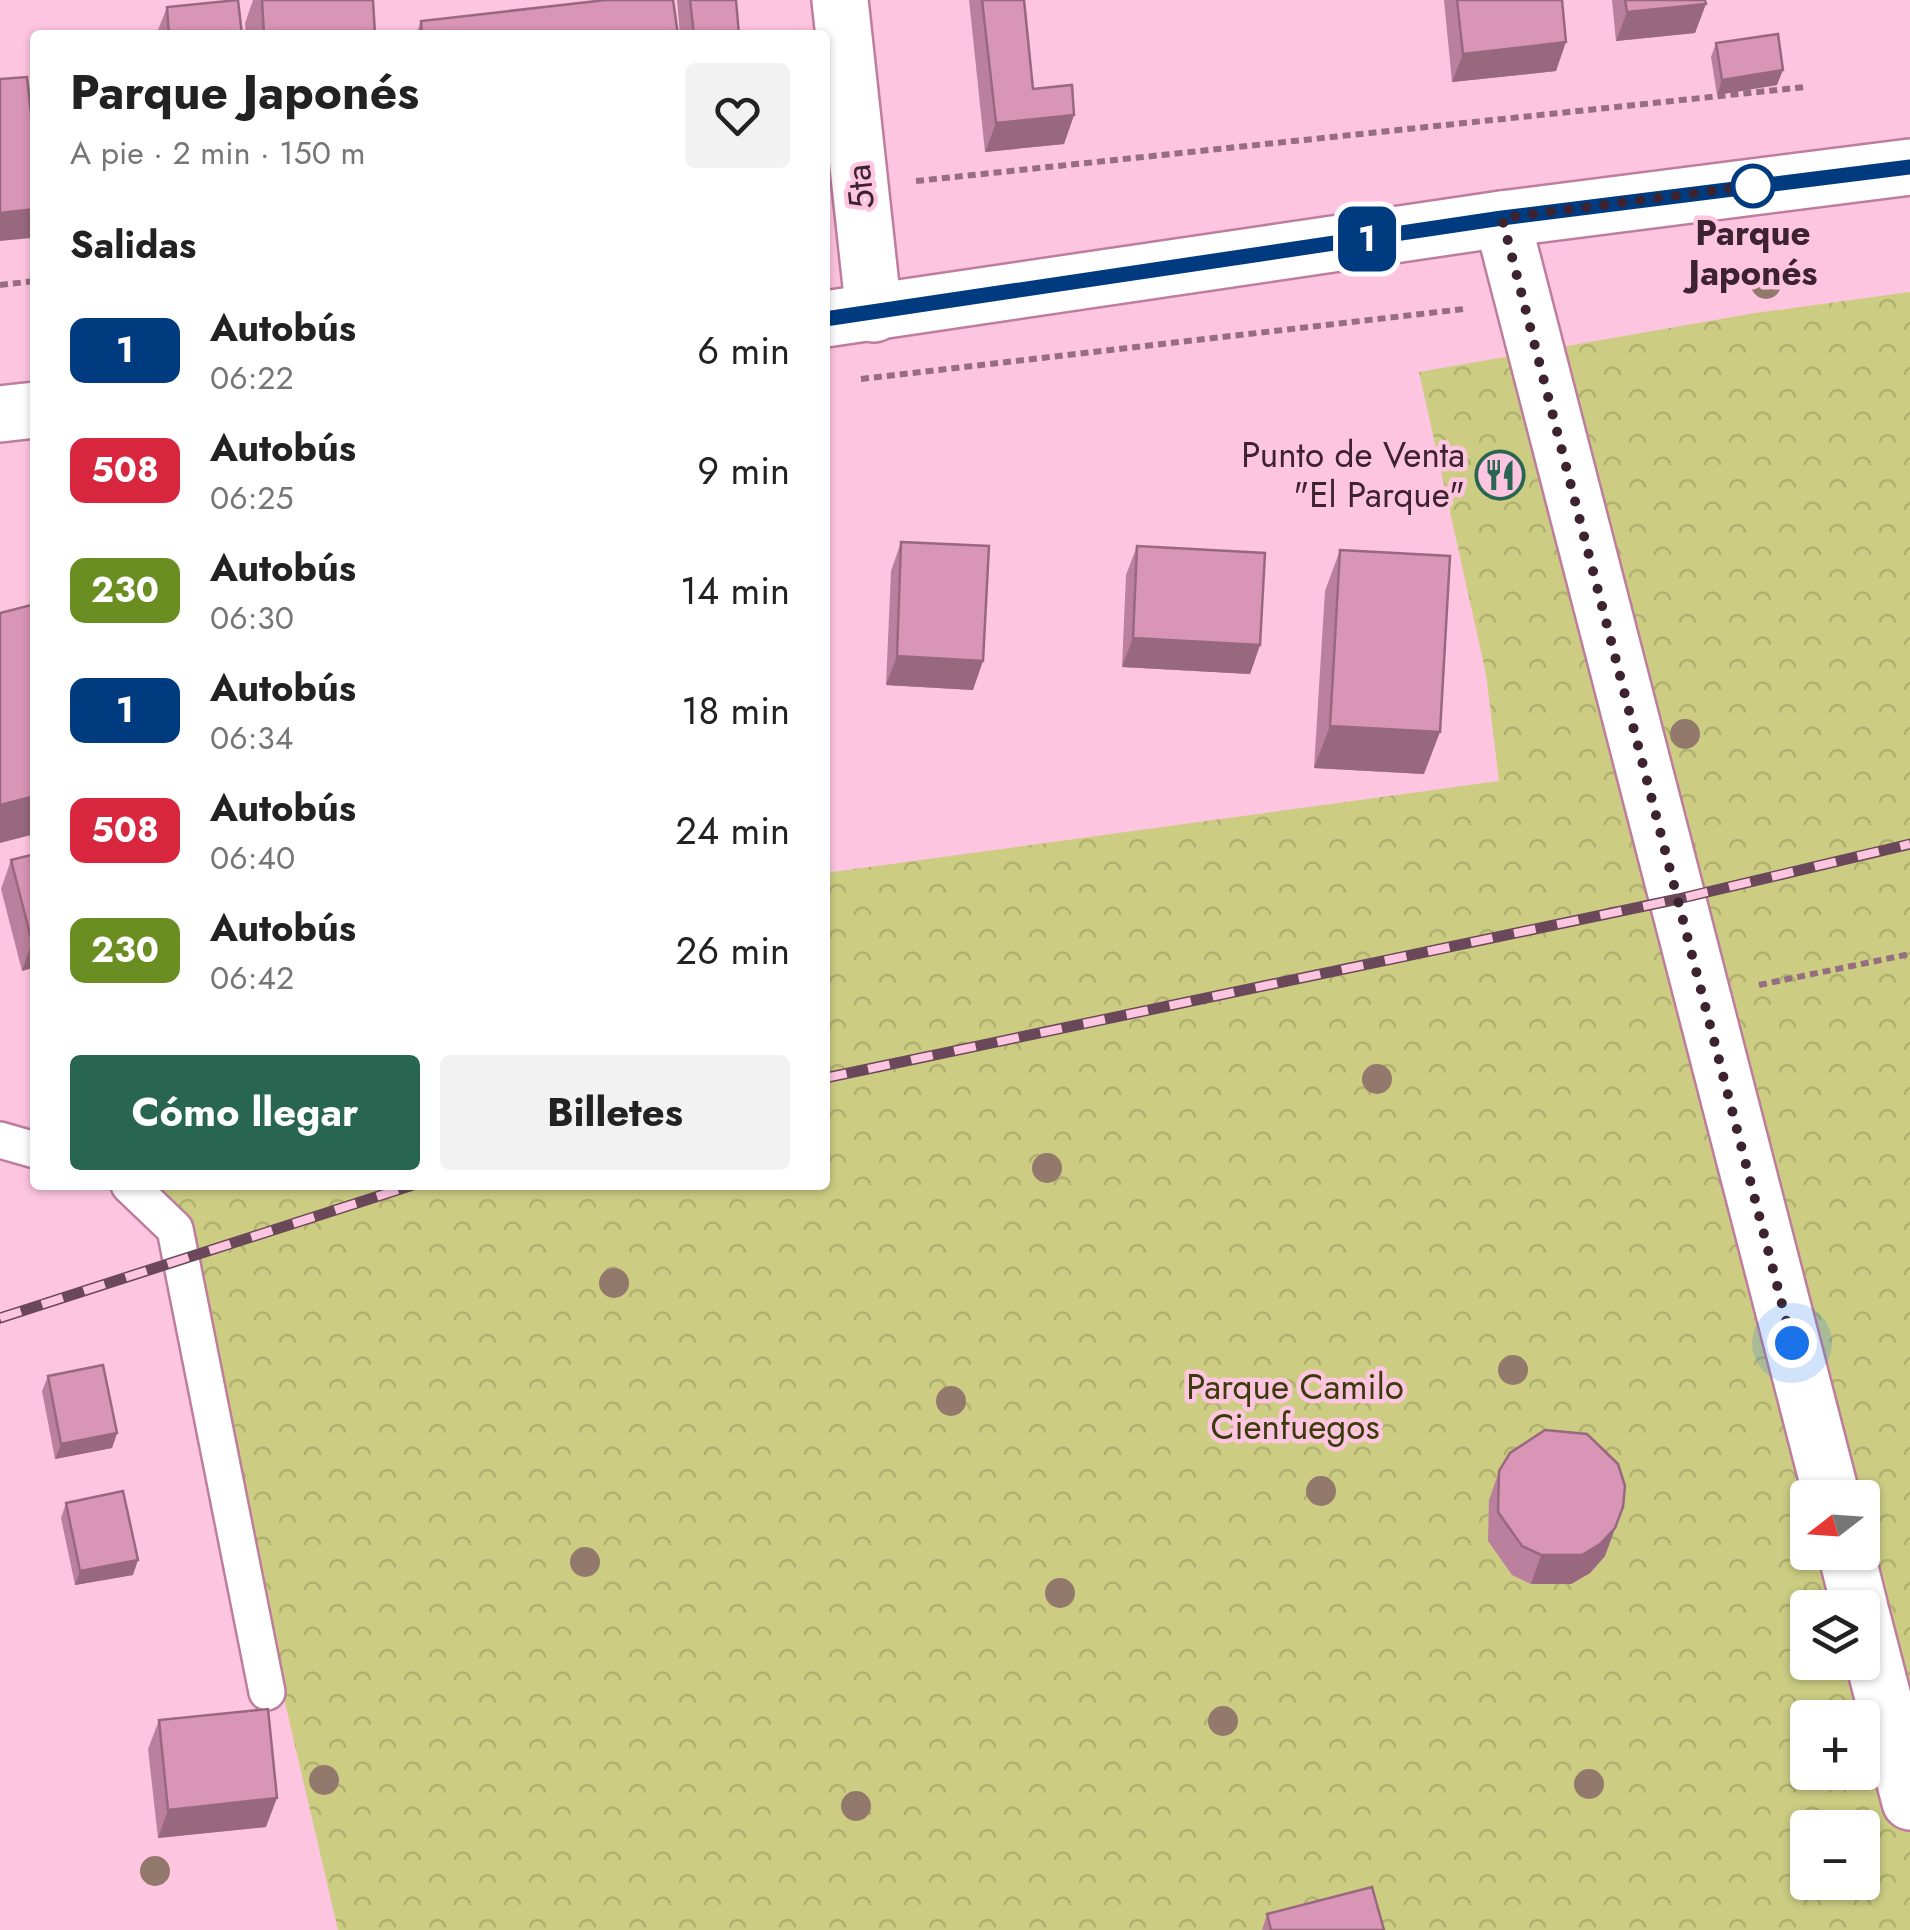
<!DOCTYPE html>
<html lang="es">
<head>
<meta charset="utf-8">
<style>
  body { margin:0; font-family:Jost,sans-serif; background:#f2f2f2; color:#222; height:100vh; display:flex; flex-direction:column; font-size:38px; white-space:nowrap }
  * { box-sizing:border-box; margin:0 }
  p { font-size:32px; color:#767676 }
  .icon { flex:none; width:55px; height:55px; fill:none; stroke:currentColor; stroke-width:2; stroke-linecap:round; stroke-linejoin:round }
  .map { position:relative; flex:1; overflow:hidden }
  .sheet { position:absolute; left:30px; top:30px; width:800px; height:1160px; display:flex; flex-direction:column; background:#fff; border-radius:10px; box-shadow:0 2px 8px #0004 }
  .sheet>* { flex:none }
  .badge { padding:0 20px; border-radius:15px; font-size:35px; line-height:65px }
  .needle { width:65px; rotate:253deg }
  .tools { position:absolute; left:1790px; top:1480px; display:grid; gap:20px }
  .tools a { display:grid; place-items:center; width:90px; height:90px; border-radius:10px; background:#fff; box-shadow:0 2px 8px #0004; font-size:50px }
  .you { position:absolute; width:50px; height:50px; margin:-25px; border:8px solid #fff; border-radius:50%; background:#1a73e8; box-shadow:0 0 0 15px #1a73e833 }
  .map>.badge { position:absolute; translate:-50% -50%; box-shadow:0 0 0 5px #fff }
  h2 { padding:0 40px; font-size:38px; line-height:90px }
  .round { display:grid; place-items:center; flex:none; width:105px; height:105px; border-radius:10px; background:#f2f2f2 }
  .head { display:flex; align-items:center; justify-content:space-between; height:170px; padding:0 40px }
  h1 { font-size:48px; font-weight:700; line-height:75px }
  .action { display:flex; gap:20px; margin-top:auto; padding:20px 40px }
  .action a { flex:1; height:115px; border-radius:10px; background:#286652; color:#fff; font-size:40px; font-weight:700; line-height:115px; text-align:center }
  .action a+a { background:#f2f2f2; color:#222 }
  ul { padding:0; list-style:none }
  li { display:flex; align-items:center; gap:30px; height:120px; padding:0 40px }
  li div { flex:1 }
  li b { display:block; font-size:38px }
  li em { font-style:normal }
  li .badge { min-width:110px; font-weight:700; text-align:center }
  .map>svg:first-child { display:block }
  .park { fill:url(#park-crowns); fill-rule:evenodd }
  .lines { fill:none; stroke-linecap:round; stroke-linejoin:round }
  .service-casing { stroke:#bf7d9d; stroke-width:40 }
  .minor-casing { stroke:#bf7d9d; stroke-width:60 }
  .secondary-casing { stroke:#bf7d9d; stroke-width:60 }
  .path { stroke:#966d81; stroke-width:6; stroke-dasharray:8 5; stroke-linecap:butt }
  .service { stroke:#fff; stroke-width:35 }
  .minor { stroke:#fff; stroke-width:55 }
  .secondary { stroke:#fff; stroke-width:55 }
  .rail-casing { stroke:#6a4859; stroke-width:11 }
  .rail { stroke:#fec5e0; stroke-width:8; stroke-dasharray:22; stroke-linecap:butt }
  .tree { fill:#93796b }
  .wall { fill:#bb809d }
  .shaded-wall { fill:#98687f }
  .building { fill:#d995b6; stroke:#98687f; stroke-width:2.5 }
  .line-casing { stroke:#fff; stroke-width:22 }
  .line { stroke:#003b80; stroke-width:15 }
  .walk { stroke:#3d2230; stroke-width:10; stroke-dasharray:0 18 }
  .stop-dot { fill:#fff; stroke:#003b80; stroke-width:5 }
  .labels { text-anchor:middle; stroke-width:9; stroke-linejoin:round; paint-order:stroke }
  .street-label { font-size:35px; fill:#3d2230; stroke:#fec5e0 }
  .stop-label { font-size:35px; font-weight:bold; fill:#3d2230; stroke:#fec5e0 }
  .poi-label { font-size:35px; fill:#3d2230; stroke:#fec5e0; text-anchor:end }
  .park-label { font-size:35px; fill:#3c3b0b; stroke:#fec5e0 }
</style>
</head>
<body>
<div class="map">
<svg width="1910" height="1930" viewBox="0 0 1910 1930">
  <defs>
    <pattern id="park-crowns" width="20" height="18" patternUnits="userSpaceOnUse" patternTransform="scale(2.5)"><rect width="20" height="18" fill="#cccd83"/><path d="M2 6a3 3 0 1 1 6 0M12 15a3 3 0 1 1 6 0" fill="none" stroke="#b0b071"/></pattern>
  </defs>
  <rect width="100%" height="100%" fill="#fec5e0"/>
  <path class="park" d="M1910 292V1930H338L171 1214 155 1185H825V873L1499 781 1486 674 1419 372 1755 313ZM1808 1498H1862V1552H1808ZM1808 1608H1862V1662H1808ZM1808 1718H1862V1772H1808ZM1808 1828H1862V1882H1808Z"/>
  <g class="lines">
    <g class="service-casing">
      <g id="service">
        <path d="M0 1140 35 1150"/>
        <path d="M129 1185 175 1229 267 1692"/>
      </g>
    </g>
    <g class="minor-casing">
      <g id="minor">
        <path d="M840 0 874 314"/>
        <path d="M1502 219 1832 1498"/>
        <path d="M1846 1552 1860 1608"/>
        <path d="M1862 1616 1910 1802"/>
      </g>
    </g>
    <g class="secondary-casing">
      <g id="secondary">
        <path d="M825 319 1502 219 1910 167"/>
        <path d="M0 414 35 410"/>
      </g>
    </g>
    <g class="path">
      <path d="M916 181 1805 87"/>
      <path d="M0 285 35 281"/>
      <path d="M861 379 1464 309"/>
      <path d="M1759 985 1910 954"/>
    </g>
    <use href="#service" class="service"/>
    <use href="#minor" class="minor"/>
    <use href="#secondary" class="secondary"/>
    <g class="rail-casing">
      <g id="rail">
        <path d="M825 1078 1678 899 1910 844"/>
        <path d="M0 1318 413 1185"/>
      </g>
    </g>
    <use href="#rail" class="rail"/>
  </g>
  <g class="tree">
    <circle cx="1766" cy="284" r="15"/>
    <circle cx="1685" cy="734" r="15"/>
    <circle cx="1377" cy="1079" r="15"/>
    <circle cx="1047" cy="1168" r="15"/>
    <circle cx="614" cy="1283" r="15"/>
    <circle cx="1513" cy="1370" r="15"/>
    <circle cx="951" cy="1401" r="15"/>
    <circle cx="1321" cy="1491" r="15"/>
    <circle cx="585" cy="1562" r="15"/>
    <circle cx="1060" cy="1593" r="15"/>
    <circle cx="1223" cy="1721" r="15"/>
    <circle cx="324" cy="1780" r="15"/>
    <circle cx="1589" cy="1784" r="15"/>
    <circle cx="856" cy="1806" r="15"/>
    <circle cx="155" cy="1871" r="15"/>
  </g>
  <g class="wall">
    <path d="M253 0H373L375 35H246L245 23Z"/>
    <path d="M677 0H736L739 35H680Z"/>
    <path d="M969 0H1024L1033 89 1074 115 1064 144 985 152Z"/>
    <path d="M1444 0H1562L1556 71 1452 82Z"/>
    <path d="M1612 0H1705L1695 33 1616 41Z"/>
    <path d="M167 7 242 35H156Z"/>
    <path d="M421 21 678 35H416Z"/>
    <path d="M1716 43 1777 85 1717 95 1711 57Z"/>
    <path d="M901 542 973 690 886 685 891 571Z"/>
    <path d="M1137 546 1260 645 1250 674 1122 667 1126 575Z"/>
    <path d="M1340 550 1424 774 1314 768 1325 591Z"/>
    <path d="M35 854V967L22 971 1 889 11 860Z"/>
    <path d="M48 1376 117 1433 112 1448 55 1459 42 1391Z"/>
    <path d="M1499 1471 1605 1556 1590 1573 1571 1584H1531L1512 1575 1488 1541 1489 1500Z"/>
    <path d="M66 1503 133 1575 75 1585 61 1518Z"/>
    <path d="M159 1720 266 1827 158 1838 148 1749Z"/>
    <path d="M1267 1914 1384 1930H1262Z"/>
  </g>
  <g class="shaded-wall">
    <path d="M1706 4 1695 33 1616 41 1627 12Z"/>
    <path d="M1566 42 1556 71 1452 82 1463 54Z"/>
    <path d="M1783 70 1777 85 1717 95 1722 80Z"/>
    <path d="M1074 115 1064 144 985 152 996 123Z"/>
    <path d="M35 209V226L31 238 0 241V213Z"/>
    <path d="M1133 638 1260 645 1250 674 1122 667Z"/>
    <path d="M897 656 983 661 973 690 886 685Z"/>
    <path d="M1330 726 1440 732 1424 774 1314 768Z"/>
    <path d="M35 796V834L0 843V805Z"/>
    <path d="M35 941V967L22 971 32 942Z"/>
    <path d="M117 1433 112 1448 55 1459 61 1444Z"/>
    <path d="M1623 1507 1605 1556 1590 1573 1571 1584H1531L1541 1555Z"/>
    <path d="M138 1560 133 1575 75 1585 80 1571Z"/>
    <path d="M277 1798 266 1827 158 1838 168 1810Z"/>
  </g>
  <g class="building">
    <path d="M238 0 242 35H169L167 7Z"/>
    <path d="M262 0H373L375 35H264Z"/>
    <path d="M606 0H673L678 35H422L421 21Z"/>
    <path d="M690 0H736L739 35H694Z"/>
    <path d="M982 0H1024L1033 89 1072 85 1074 115 996 123Z"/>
    <path d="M1457 0H1562L1566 42 1463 54Z"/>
    <path d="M1625 0H1705L1706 4 1627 12Z"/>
    <path d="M1778 34 1783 70 1722 80 1716 43Z"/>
    <path d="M27 77 35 150V209L0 213V79Z"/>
    <path d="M901 542 989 546 983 661 897 656Z"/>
    <path d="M1137 546 1265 553 1260 645 1133 638Z"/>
    <path d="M1340 550 1450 556 1440 732 1330 726Z"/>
    <path d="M35 604V796L0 805V613Z"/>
    <path d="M35 854V941L32 942 11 860Z"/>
    <path d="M103 1365 117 1433 61 1444 48 1376Z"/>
    <path d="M1545 1430 1587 1434 1618 1464 1625 1486 1623 1507 1615 1528 1600 1544 1582 1555H1541L1522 1546 1498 1512 1499 1471 1510 1453Z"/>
    <path d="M123 1491 138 1560 80 1571 66 1503Z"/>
    <path d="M268 1709 277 1798 168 1810 159 1720Z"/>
    <path d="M1372 1887 1384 1930H1271L1267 1914Z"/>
  </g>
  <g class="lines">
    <g class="line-casing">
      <path id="line" d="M825 319 1502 218 1910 167"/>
    </g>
    <use href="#line" class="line"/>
    <path class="walk" d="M1753 186 1759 185 1502 218 1792 1343"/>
  </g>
  <defs>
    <g id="restaurant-ring" transform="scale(2.5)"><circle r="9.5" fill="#fec5e0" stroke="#286652" stroke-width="1.5"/><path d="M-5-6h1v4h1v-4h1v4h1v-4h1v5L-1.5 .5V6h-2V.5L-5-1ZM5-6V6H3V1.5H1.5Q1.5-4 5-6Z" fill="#286652"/></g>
  </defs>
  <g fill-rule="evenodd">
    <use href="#restaurant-ring" x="1500" y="475"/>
  </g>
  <circle class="stop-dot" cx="1753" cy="186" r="20"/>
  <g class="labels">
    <g class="street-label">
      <text transform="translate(860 187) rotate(-96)" y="12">5ta</text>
    </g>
    <g class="stop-label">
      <text x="1753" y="245">Parque<tspan x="1753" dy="40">Japonés</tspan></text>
    </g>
    <g class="poi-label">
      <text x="1465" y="467">Punto de Venta<tspan x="1465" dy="40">"El Parque"</tspan></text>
    </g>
    <g class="park-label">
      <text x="1295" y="1399">Parque Camilo<tspan x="1295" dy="40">Cienfuegos</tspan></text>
    </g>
  </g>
</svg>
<div class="tools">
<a><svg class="needle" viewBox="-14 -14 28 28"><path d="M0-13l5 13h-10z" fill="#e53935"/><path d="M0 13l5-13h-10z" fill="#767676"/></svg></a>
<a><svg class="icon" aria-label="layers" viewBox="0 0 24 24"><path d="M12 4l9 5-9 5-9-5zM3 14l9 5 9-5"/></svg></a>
<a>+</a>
<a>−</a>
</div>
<div class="you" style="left:1792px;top:1343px"></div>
<b class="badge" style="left:1367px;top:239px;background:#003b80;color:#fff">1</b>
<section class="sheet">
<div class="head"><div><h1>Parque Japonés</h1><p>A pie · 2 min · 150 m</p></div><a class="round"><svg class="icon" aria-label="heart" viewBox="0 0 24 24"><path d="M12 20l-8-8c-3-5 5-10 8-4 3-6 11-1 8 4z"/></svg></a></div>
<h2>Salidas</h2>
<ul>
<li><span class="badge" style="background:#003b80;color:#fff">1</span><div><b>Autobús</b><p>06:22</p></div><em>6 min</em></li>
<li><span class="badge" style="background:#d7263d;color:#fff">508</span><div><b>Autobús</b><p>06:25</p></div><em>9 min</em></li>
<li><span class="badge" style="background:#6b8e23;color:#fff">230</span><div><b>Autobús</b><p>06:30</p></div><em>14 min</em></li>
<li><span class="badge" style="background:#003b80;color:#fff">1</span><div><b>Autobús</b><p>06:34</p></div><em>18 min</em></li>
<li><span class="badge" style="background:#d7263d;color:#fff">508</span><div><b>Autobús</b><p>06:40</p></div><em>24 min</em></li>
<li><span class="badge" style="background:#6b8e23;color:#fff">230</span><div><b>Autobús</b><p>06:42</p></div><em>26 min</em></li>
</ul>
<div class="action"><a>Cómo llegar</a><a>Billetes</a></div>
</section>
</div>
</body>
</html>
